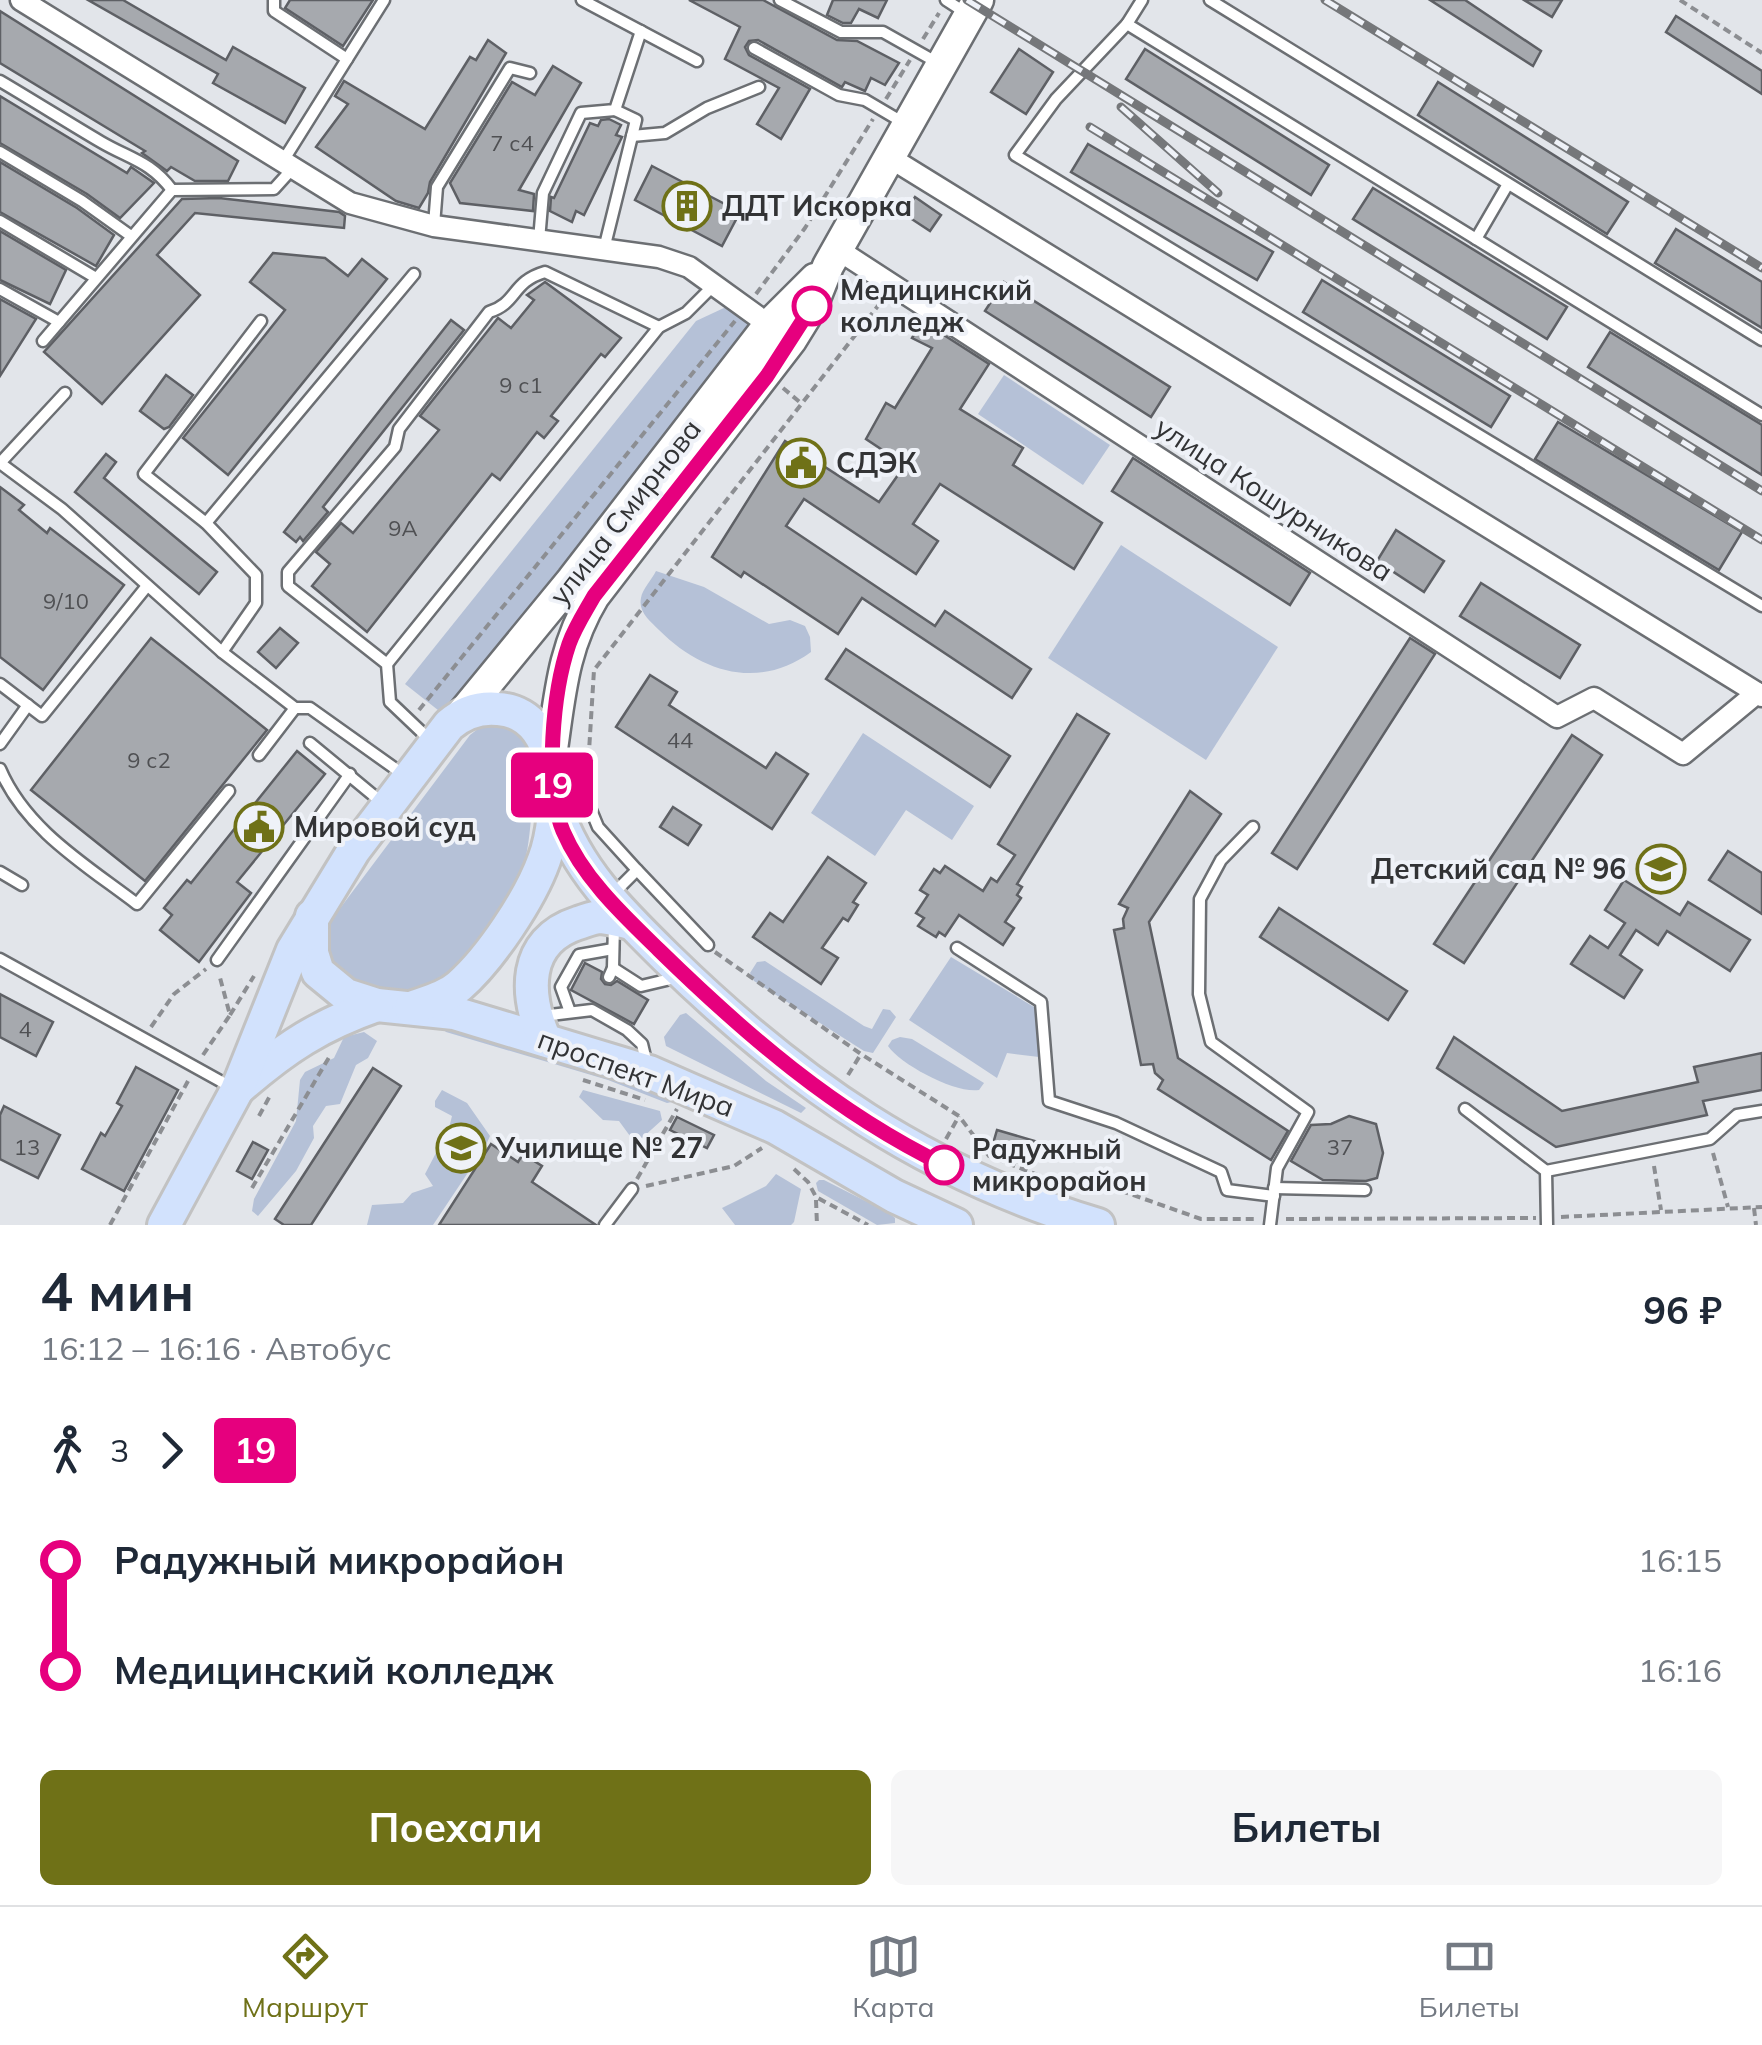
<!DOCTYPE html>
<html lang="ru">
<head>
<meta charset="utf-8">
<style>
  body { margin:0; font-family:Mulish,sans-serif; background:#f6f6f7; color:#1f2937; height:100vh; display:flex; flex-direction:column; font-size:38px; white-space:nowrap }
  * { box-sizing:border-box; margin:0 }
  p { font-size:32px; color:#747a83 }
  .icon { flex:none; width:55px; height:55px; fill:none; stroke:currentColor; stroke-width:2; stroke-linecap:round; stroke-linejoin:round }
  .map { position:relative; height:1225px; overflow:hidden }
  .drawer { display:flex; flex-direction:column; background:#fff; flex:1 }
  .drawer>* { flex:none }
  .badge { padding:0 20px; border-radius:8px; font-size:35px; line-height:65px }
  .map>.badge { position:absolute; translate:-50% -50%; box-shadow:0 0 0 5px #fff }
  .legs { display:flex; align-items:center; gap:15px; height:110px; padding:0 40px; font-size:32px }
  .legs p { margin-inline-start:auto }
  .head { display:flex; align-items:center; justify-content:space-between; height:170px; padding:0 40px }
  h1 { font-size:55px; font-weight:700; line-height:75px }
  .action { display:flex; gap:20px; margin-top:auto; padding:20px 40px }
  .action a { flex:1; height:115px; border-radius:15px; background:#6f7117; color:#fff; font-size:40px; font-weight:700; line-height:115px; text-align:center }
  .action a+a { background:#f6f6f7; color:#1f2937 }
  ul { padding:0 40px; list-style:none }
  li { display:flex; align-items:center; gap:35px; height:110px; font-size:38px }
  li i { display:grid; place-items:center; width:15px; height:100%; margin:0 12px; background:currentColor }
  li i::after { content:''; width:25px; height:25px; margin:-12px; border:8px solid; border-radius:50%; background:#fff }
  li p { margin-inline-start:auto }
  li:first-child i { background:linear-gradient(#0000 50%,currentColor 0) }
  li:last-child i { background:linear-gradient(currentColor 50%,#0000 0) }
  .dock { display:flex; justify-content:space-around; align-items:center; height:140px; border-top:2px solid #e0e1e3; background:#fff; font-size:28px; color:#747a83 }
  .dock a { display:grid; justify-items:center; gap:5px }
  .dock .current { color:#6f7117 }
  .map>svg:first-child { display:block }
  .green { fill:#b5c1d7 }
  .building { fill:#a6a9ae; stroke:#5e6065; stroke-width:2.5 }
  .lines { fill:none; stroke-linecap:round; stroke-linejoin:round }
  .service-casing { stroke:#6c6f73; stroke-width:15 }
  .minor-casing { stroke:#6c6f73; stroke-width:25 }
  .secondary-casing { stroke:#6c6f73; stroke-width:35 }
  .primary-casing { stroke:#c2c2c2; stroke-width:38 }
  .path { stroke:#8c8e92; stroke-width:4; stroke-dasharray:8 5; stroke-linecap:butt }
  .service { stroke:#fff; stroke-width:10 }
  .minor { stroke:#fff; stroke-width:20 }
  .secondary { stroke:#fff; stroke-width:30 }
  .primary { stroke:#d2e2fd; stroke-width:32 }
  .rail-casing { stroke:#75777a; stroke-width:9 }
  .rail { stroke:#eff2f8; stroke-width:5; stroke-dasharray:15; stroke-linecap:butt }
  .line-1-casing { stroke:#fff; stroke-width:22 }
  .line-1 { stroke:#e6007e; stroke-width:15 }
  .stop-1-dot { fill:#fff; stroke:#e6007e; stroke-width:5 }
  .labels { text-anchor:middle; stroke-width:8; stroke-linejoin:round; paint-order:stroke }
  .number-label { font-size:22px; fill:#4f5053 }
  .poi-label { font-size:28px; font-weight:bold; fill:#323335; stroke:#eff2f8; text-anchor:start }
  .stop-label { font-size:28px; font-weight:bold; fill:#323335; stroke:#eff2f8; text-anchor:start }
  .street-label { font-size:28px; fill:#323335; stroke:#eff2f8 }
</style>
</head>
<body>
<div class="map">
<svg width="1762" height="1225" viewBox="0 0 1762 1225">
  <rect width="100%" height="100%" fill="#e2e5ea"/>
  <g class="green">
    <path d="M726 307 753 327 443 714 405 684 696 321Z"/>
    <path d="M1004 375 1110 445 1083 485 978 414Z"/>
    <path d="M1121 545 1278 647 1206 760 1048 658Z"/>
    <path d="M656 571 704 587 769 624 790 620 805 626 810 637 811 652C759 690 702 673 659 630 650 621 638 612 641 598 642 590 652 579 656 571Z"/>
    <path d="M496 722C544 735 535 780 531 819 529 840 527 860 519 879 509 901 469 959 451 974 441 982 429 987 416 990 380 996 359 985 326 973L324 938 332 919 470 735 483 725Z"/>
    <path d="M863 733 974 806 952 840 906 810 875 856 811 813Z"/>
    <path d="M951 957 1039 1010V1057L1007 1053 997 1078 909 1020Z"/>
    <path d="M765 961 864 1026 872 1029 883 1009 890 1010 896 1017 873 1053 864 1051 754 981 750 973 757 962Z"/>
    <path d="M686 1013 766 1081 806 1108 801 1113 666 1046 664 1037 680 1015Z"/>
    <path d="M447 1026 634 1081 672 1102 667 1103 608 1080 446 1032 442 1028Z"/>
    <path d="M364 1032 377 1041 368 1058 356 1065 340 1104 326 1106 313 1126 314 1138 296 1171 258 1216 252 1211 254 1199 296 1121 300 1080 305 1072 334 1058 344 1037Z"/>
    <path d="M900 1037 912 1039 984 1083 979 1090C956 1094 901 1065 888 1046L892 1040Z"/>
    <path d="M442 1090 467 1103 490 1136 485 1147 433 1225H367L372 1205 403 1203 412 1193 433 1186 425 1174 449 1128 452 1116 435 1107V1101Z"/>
    <path d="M583 1090 660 1111 662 1120 642 1138 630 1136 619 1121 603 1120 579 1097Z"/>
    <path d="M776 1174 801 1189 794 1222 791 1225H735L722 1208 766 1186Z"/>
    <path d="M819 1180H824L889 1213 895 1218V1223L877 1225 818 1191 816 1183Z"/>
  </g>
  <g class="building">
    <path d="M88 0H123L226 60 233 47 305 88 285 123 213 83 218 74Z"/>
    <path d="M290 0H373L343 46 285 8Z"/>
    <path d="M689 0H763L837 40 857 41 899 63 885 85 871 78 865 91 845 82 842 87 758 40 749 41 745 47 749 55 810 89 781 139 757 124 779 88 725 59 740 27Z"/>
    <path d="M833 0H887L878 18 859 9 851 23H843L827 15Z"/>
    <path d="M1430 0H1465L1541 51 1533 66Z"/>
    <path d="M1524 0H1562L1552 17Z"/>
    <path d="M0 11 238 161 228 181H195L171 167 167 171 142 153 145 151 0 63Z"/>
    <path d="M1676 16 1762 71V94L1666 32Z"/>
    <path d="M488 40 506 53 430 182 428 193 419 208 396 201 316 147 348 104 335 96 344 81 425 129 470 57 476 60Z"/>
    <path d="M1019 49 1053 72 1026 114 991 92Z"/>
    <path d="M1145 49 1329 165 1311 195 1126 79Z"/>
    <path d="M553 66 581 83 519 190 534 194 533 211 460 203 450 183 512 82 535 95Z"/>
    <path d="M1438 82 1628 202 1607 234 1418 115Z"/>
    <path d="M0 96 127 173 131 167 154 183 120 218 87 194 0 143Z"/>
    <path d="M609 119 621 125 616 135 622 137 584 215 576 211 572 222 550 211 551 197 554 198 590 123 598 126 601 120Z"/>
    <path d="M1088 144 1273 252 1257 280 1071 172Z"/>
    <path d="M0 162 77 208 114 235 96 266 0 212Z"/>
    <path d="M652 166 740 212 722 246 635 200Z"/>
    <path d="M1373 188 1567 307 1547 339 1353 219Z"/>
    <path d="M915 197 941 215 930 231 904 214Z"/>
    <path d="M219 198 339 212 345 216 344 228 195 213 157 255 200 295 102 404 44 352 182 199Z"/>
    <path d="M1676 229 1762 282V328L1655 263Z"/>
    <path d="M0 231 66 270 50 304 0 280Z"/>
    <path d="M273 253 325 258 348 276 362 259 387 279 228 475 183 438 285 310 250 282Z"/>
    <path d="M1322 280 1510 396 1491 427 1303 312Z"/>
    <path d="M545 282 621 338 605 357 601 354 551 416 558 421 544 438 537 432 500 480 492 474 367 632 312 586 330 564 316 552 341 523 353 533 439 430 420 416 498 318 511 328 534 300 527 295Z"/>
    <path d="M1004 282 1170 387 1151 417 985 311Z"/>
    <path d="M0 299 36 319 0 376Z"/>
    <path d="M451 320 464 330 323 507 328 512 303 541 300 537 296 542 284 532Z"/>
    <path d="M922 321 989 364 960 409 1023 448 1013 465 1102 523 1074 569 940 484 913 524 938 541 916 574 804 499 786 526 935 626 945 611 1031 669 1012 698 862 598 838 634 744 572 741 577 712 557 785 441 879 502 905 465 866 439 886 403 895 408 932 348 912 338Z"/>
    <path d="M1610 332 1762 425V475L1588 367Z"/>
    <path d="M166 375 193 395 169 427 164 429 140 411Z"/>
    <path d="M1558 422 1742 532 1719 570 1535 459Z"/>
    <path d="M106 454 116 462 104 478 217 572 199 594 75 492Z"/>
    <path d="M1133 458 1310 573 1290 605 1112 491Z"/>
    <path d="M0 487 24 505 19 510 47 533 50 528 124 585 43 690 0 657Z"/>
    <path d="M1396 530 1444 561 1424 592 1377 561Z"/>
    <path d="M1481 583 1580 645 1560 678 1460 616Z"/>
    <path d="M280 628 298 643 276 668 258 652Z"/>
    <path d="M151 638 267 730 145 881 31 790Z"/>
    <path d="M1410 638 1435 654 1297 869 1272 853Z"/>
    <path d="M846 649 1010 756 990 787 826 679Z"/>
    <path d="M650 675 677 692 669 705 766 768 776 753 808 774 772 829 616 727Z"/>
    <path d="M1077 714 1109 734 1017 884 1022 887 1017 895 1021 898 1005 922 1014 928 1003 945 959 915 945 936 939 932 936 937 918 926 924 918 916 913 928 895 920 890 934 869 940 873 945 866 983 891 991 878 997 882 1015 855 998 844Z"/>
    <path d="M1572 735 1602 755 1464 963 1434 944Z"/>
    <path d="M297 751 325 774 237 882 251 893 199 962 160 930 172 915 164 908 187 880 191 883Z"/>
    <path d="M1190 791 1221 814 1149 922 1178 1058 1288 1131 1271 1160 1158 1089 1163 1080 1155 1073 1153 1064 1141 1065 1114 930 1124 928 1123 919 1128 908 1119 904Z"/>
    <path d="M673 807 701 825 688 845 660 827Z"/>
    <path d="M1728 851 1762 873V914L1709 880Z"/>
    <path d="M828 857 866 883 853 902 858 905 848 921 843 918 822 948 838 958 821 984 753 937 770 913 783 922Z"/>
    <path d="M1624 880 1680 915 1688 902 1750 940 1730 971 1667 931 1658 945 1636 930 1620 955 1642 970 1624 998 1571 964 1590 936 1608 948 1625 923 1605 910Z"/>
    <path d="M1279 908 1407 991 1388 1020 1260 937Z"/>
    <path d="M585 963 602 972 601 979 605 984 611 985 617 981 648 1000 634 1024 571 990Z"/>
    <path d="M0 994 53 1022 36 1056 0 1037Z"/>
    <path d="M1454 1037 1562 1111 1698 1082 1694 1067 1762 1053V1090L1703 1101 1707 1115 1556 1147 1437 1068Z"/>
    <path d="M136 1067 178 1090 124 1191 82 1169 101 1133 105 1136 122 1106 117 1103Z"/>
    <path d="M373 1068 401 1086 311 1225H284L275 1219Z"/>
    <path d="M4 1106 60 1135 38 1178 0 1159V1115Z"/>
    <path d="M1349 1116 1376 1124 1383 1153 1377 1178 1366 1181 1323 1180 1291 1161 1311 1125 1331 1124Z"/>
    <path d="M677 1117 714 1135 707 1148 670 1130Z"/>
    <path d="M997 1130 1035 1141 1032 1154 1017 1162 990 1154Z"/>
    <path d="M253 1142 268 1150 252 1179 237 1171Z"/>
    <path d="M491 1144 518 1162 523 1154 542 1166 532 1182 596 1225H439Z"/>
  </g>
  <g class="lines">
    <g class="service-casing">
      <g id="service">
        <path d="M274 0V11L347 59"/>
        <path d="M582 0 697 61"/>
        <path d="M780 0 841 32H883L938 63"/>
        <path d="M946 0 966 13"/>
        <path d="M1210 0 1762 340"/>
        <path d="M1127 24 1142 0"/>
        <path d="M754 48 839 95 865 100 904 123"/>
        <path d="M0 81C34 101 67 122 101 142 130 159 150 161 172 190"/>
        <path d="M632 136 665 133 707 108 759 87"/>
        <path d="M0 152 82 201 131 236"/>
        <path d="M283 161 384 0"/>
        <path d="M0 221 96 278"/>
        <path d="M434 225 437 187 510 68 530 73"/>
        <path d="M1476 239 1508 184"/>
        <path d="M539 240 543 193 581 113 615 110 641 31"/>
        <path d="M604 249 636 120 615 110"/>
        <path d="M0 289 59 322"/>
        <path d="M43 341 172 190 274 189 293 168"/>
        <path d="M1762 415 1127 24 1056 99 1015 155 1762 606"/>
        <path d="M0 463 62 509 222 652 295 708H310L404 775"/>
        <path d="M0 463 65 393"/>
        <path d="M206 523 414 274"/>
        <path d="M222 652 256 603V575L206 523 144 474 261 321"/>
        <path d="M387 664 659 327 686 313 714 285"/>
        <path d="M0 684 42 716 147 586"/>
        <path d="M431 741 390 702 387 664 288 586V572L395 447 399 429 489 312C518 303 511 282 545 272L659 327"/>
        <path d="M310 743 385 805"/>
        <path d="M0 744 28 705"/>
        <path d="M259 755 295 708"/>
        <path d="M0 769C26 830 86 865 137 904L229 791"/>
        <path d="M586 798 598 827 637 870"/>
        <path d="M1253 827 1221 860 1200 899 1199 994 1211 1042 1308 1112 1277 1168 1270 1225"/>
        <path d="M0 872 22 885"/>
        <path d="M615 897 618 889 637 870 708 945"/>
        <path d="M957 948 1041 1002 1049 1101 1116 1123 1221 1172 1227 1190 1274 1196"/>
        <path d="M0 959 231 1087"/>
        <path d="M217 960 350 774"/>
        <path d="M613 968 641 986 679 977"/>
        <path d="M609 977 613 968 614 924"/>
        <path d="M570 1012 561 987 579 955 613 949"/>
        <path d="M542 1016 592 1010 627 1030 642 1044 647 1065"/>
        <path d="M1465 1109 1546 1171 1547 1225"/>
        <path d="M1546 1171 1710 1139 1737 1115 1762 1111"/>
        <path d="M1274 1188 1365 1190"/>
        <path d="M605 1225 632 1189"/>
      </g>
    </g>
    <g class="minor-casing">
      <g id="minor">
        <path d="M21 0 350 203 434 226 659 257 689 267 779 332"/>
        <path d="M889 157 1762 696"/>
        <path d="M837 249 1557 717 1594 698 1683 754 1757 693"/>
      </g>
    </g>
    <g class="secondary-casing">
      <g id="secondary">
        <path d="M462 714 572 580 769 325 815 279"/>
        <path d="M551 756C560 696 562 649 594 596L791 340 812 306 828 266 978 0"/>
      </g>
    </g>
    <g class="primary-casing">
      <g id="primary">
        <path d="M556 808C576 870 622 914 668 959 796 1084 926 1174 1098 1225"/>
        <path d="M312 916V953L318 972 346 995 377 1005 454 1013 649 1072 775 1127 894 1196 956 1225"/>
        <path d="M545 1040C525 995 522 941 578 923 585 921 593 917 601 917 611 918 622 921 631 923"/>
        <path d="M240 1087C286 1047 320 1025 377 1005"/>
        <path d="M164 1225 237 1090 293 950 354 850 449 725C463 713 479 707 498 709 563 713 562 813 544 860 530 899 490 959 459 986 445 998 427 1002 411 1008"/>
      </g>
    </g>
    <g class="path">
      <path d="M1680 0 1762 53"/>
      <path d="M923 39 939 13"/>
      <path d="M886 99 910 60"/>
      <path d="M756 294 805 228 873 119"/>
      <path d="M783 388 802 404"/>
      <path d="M419 710 735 321"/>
      <path d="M587 784 594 670 881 302"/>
      <path d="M715 952 861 1054 959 1116 989 1156 1038 1175 1102 1184 1201 1219H1256"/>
      <path d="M230 1015 254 976"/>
      <path d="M151 1027 174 994 206 969"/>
      <path d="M203 1055 230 1015 219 974"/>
      <path d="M848 1075 861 1054"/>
      <path d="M583 1080 645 1100"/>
      <path d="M259 1116 271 1094"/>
      <path d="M946 1139 959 1116"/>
      <path d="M1713 1153 1728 1207"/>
      <path d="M1654 1166 1661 1210"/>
      <path d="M794 1169 808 1182 816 1197 868 1225"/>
      <path d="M637 1179 677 1109"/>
      <path d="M646 1186 734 1166 762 1148"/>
      <path d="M252 1188 331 1054"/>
      <path d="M816 1200 817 1225"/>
      <path d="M1754 1208 1756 1225"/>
      <path d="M1561 1217 1762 1207"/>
      <path d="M1286 1219 1536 1218"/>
      <path d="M110 1225 188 1081"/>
    </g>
    <use href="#service" class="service"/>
    <use href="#minor" class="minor"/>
    <use href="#secondary" class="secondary"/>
    <use href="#primary" class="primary"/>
    <g class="rail-casing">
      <g id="rail">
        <path d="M967 0 1762 491"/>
        <path d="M1325 0 1762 268"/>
        <path d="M1121 107 1218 193"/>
        <path d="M1090 127 1762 540"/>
      </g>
    </g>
    <use href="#rail" class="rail"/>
  </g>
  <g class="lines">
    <g class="line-1-casing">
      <path id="line-1" d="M812 306 767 376 594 596C585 612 575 627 569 644 553 691 544 785 563 831 583 878 623 915 659 950 745 1034 835 1112 944 1165"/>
    </g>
    <use href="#line-1" class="line-1"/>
  </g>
  <defs>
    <g id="building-ring" transform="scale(2.5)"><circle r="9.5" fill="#eff2f8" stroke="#6f7117" stroke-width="1.5"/><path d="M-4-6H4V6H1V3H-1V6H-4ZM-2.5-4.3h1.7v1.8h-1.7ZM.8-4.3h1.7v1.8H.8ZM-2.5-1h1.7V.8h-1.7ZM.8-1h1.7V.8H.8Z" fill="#6f7117"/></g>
    <g id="civic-ring" transform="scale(2.5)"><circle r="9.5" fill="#eff2f8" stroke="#6f7117" stroke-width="1.5"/><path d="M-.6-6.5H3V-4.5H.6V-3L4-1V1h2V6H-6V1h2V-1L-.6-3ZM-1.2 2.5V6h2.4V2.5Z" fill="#6f7117"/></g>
    <g id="school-ring" transform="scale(2.5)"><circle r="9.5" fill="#eff2f8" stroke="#6f7117" stroke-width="1.5"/><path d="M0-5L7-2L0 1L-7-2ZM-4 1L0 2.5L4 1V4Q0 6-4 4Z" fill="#6f7117"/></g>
  </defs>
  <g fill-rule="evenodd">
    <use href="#building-ring" x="687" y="206"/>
    <use href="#civic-ring" x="801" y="463"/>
    <use href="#civic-ring" x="259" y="827"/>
    <use href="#school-ring" x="1661" y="869"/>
    <use href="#school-ring" x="461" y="1148"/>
  </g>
  <g class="stop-1-dot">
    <circle cx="812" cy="306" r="18"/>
    <circle cx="944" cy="1165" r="18"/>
  </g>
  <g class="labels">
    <g class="number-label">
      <text x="512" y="151">7 с4</text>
      <text x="521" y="393">9 с1</text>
      <text x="403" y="536">9А</text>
      <text x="66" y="609">9/10</text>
      <text x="680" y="748">44</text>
      <text x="149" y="768">9 с2</text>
      <text x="25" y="1037">4</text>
      <text x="27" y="1155">13</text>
      <text x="1340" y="1155">37</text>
    </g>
    <g class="poi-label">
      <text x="722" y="216">ДДТ Искорка</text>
      <text x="836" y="473">СДЭК</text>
      <text x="294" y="837">Мировой суд</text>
      <text x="1626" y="879" text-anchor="end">Детский сад № 96</text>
      <text x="496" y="1158">Училище № 27</text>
    </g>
    <g class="stop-label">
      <text x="840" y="300">Медицинский<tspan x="840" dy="32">колледж</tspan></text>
      <text x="972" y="1159">Радужный<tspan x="972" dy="32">микрорайон</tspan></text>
    </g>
    <g class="street-label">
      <text transform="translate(1274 499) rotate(33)" y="10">улица Кошурникова</text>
      <text transform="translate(625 512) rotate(-52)" y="10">улица Смирнова</text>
      <text transform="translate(636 1073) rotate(20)" y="10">проспект Мира</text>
    </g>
  </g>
</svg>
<b class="badge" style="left:552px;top:785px;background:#e6007e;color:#fff">19</b>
</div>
<section class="drawer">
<div class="head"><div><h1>4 мин</h1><p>16:12 – 16:16 · Автобус</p></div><b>96 ₽</b></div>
<div class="legs"><svg class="icon" aria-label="walk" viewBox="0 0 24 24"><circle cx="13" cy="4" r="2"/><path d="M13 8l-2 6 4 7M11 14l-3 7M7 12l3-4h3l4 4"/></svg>3<svg class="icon" aria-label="forward" viewBox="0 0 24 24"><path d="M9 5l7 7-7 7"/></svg><b class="badge" style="background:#e6007e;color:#fff">19</b></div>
<ul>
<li><i style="color:#e6007e"></i><b>Радужный микрорайон</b><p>16:15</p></li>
<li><i style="color:#e6007e"></i><b>Медицинский колледж</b><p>16:16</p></li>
</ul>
<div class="action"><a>Поехали</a><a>Билеты</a></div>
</section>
<nav class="dock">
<a class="current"><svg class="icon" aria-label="directions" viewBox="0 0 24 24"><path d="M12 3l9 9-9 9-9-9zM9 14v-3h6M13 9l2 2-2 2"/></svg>Маршрут</a>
<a><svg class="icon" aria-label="map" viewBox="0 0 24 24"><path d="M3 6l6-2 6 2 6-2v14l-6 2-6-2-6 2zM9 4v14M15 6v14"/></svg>Карта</a>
<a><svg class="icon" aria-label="tickets" viewBox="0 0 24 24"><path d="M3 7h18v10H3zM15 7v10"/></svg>Билеты</a>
</nav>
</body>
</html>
